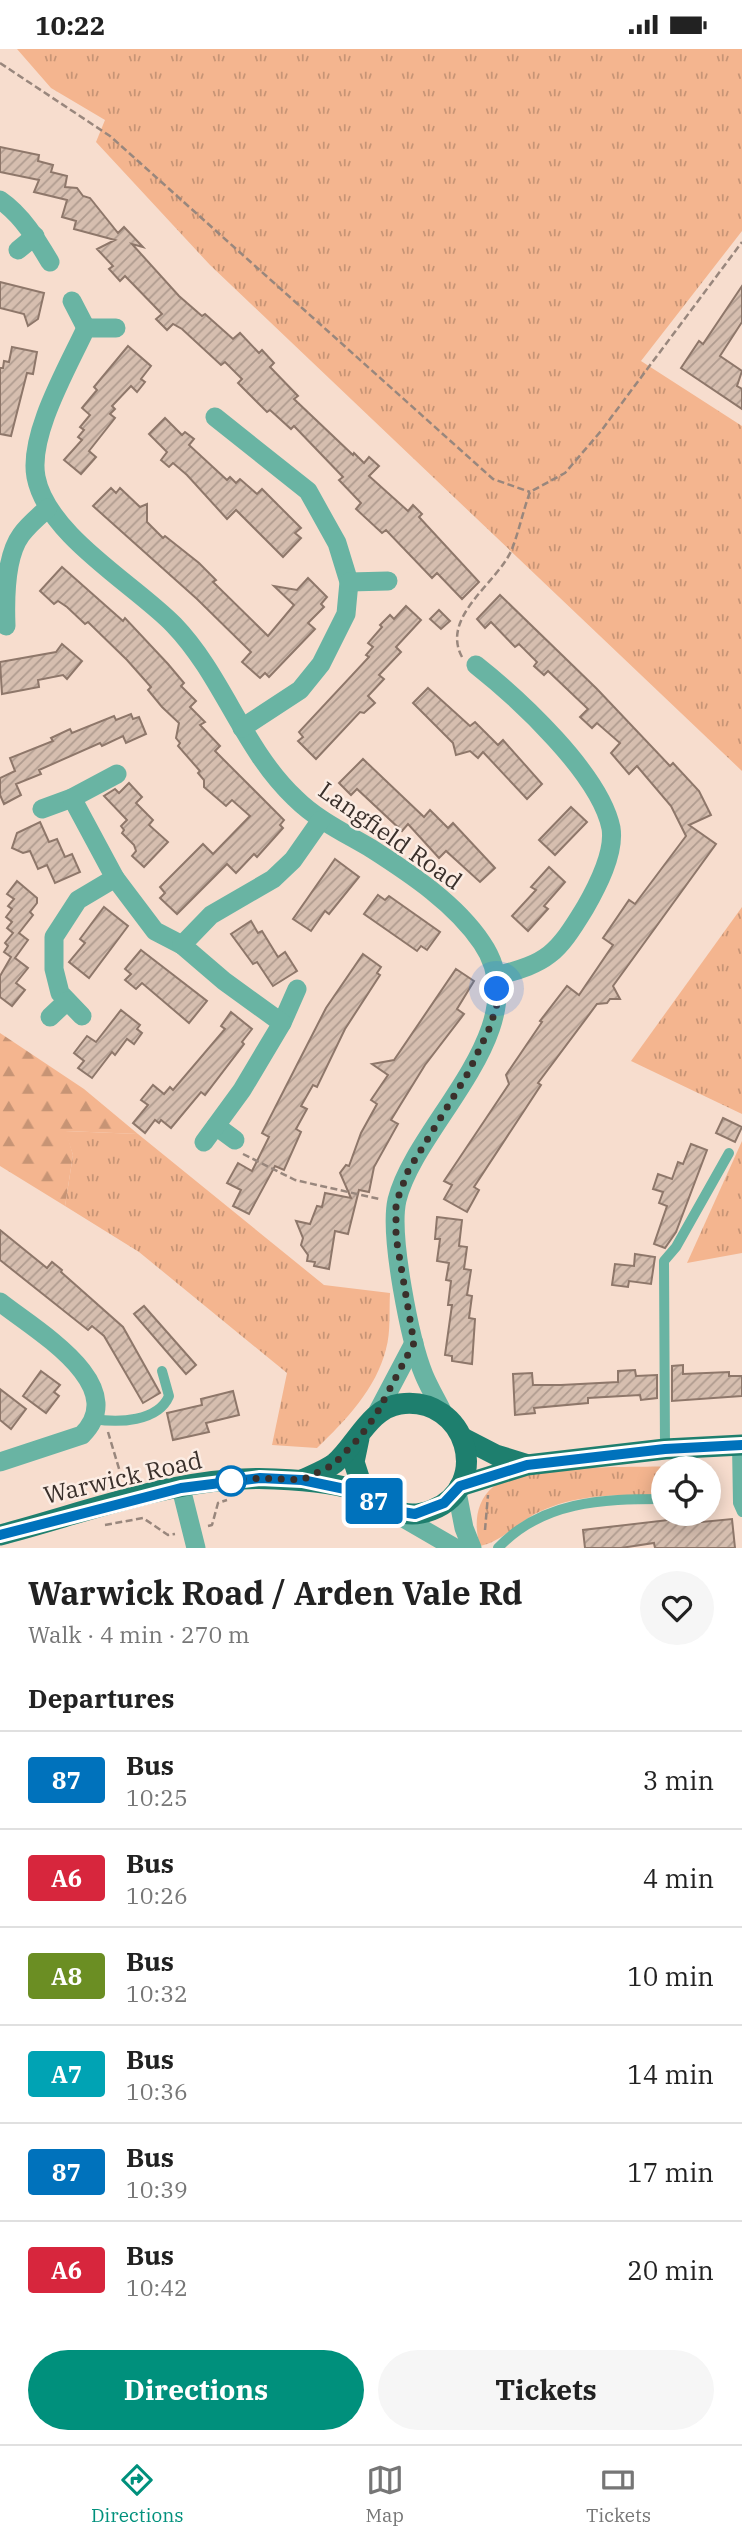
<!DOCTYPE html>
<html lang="en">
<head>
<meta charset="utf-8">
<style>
  body { margin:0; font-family:"IBM Plex Serif",serif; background:#f6f6f6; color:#222; height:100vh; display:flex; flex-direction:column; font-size:26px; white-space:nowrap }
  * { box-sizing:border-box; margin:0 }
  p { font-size:23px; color:#767676 }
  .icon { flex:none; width:38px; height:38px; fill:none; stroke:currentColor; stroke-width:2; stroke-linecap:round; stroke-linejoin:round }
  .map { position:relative; height:1499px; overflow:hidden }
  .side { display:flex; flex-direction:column; background:#fff; flex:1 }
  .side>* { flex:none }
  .badge { padding:0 14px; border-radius:5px; font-size:24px; line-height:46px }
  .controls { position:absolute; left:651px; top:1407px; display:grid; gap:14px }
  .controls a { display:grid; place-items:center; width:70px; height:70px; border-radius:50%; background:#fff; box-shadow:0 4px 18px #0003; font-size:35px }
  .you { position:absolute; width:35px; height:35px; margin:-18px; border:5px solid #fff; border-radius:50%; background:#1a73e8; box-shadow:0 0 0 10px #1a73e833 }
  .map>.badge { position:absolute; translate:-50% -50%; box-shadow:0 0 0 4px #fff }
  h2 { padding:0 28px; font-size:26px; line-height:63px }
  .round { display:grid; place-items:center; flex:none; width:74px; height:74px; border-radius:37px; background:#f6f6f6 }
  .summary { display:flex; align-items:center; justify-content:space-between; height:119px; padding:0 28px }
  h1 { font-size:33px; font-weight:700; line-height:52px }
  .button { display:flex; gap:14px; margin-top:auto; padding:14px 28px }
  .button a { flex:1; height:80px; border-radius:42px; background:#00907c; color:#fff; font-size:28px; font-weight:700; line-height:80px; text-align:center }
  .button a+a { background:#f6f6f6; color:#222 }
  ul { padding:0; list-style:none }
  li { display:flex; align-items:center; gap:21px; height:98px; padding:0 28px; border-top:2px solid #e0e0e0 }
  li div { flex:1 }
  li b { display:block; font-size:26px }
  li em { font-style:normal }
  li .badge { min-width:77px; font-weight:700; text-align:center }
  .status { display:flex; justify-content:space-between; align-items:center; height:49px; padding:0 35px; background:#fff; direction:ltr }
  .status svg { height:19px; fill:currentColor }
  .tabs { display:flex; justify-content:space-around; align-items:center; height:98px; border-top:2px solid #e0e0e0; background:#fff; font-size:19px; color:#767676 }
  .tabs a { display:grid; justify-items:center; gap:4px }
  .tabs .active { color:#00907c }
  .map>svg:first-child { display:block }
  .grass { fill:url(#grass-tufts) }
  .forest { fill:url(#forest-firs) }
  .building { fill:url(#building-hatch); stroke:#8e776a; stroke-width:2 }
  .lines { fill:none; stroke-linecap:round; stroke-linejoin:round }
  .path { stroke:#99877d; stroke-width:2.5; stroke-dasharray:7 3.5; stroke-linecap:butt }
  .lane { stroke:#69b4a3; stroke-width:10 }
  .street { stroke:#69b4a3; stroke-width:19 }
  .primary { stroke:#1e7f6e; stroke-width:21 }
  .line-casing { stroke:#fff; stroke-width:16 }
  .line { stroke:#0072bc; stroke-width:10 }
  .walk { stroke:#3a302b; stroke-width:7; stroke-dasharray:0 12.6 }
  .stop-dot { fill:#fff; stroke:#0072bc; stroke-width:3.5 }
  .labels { text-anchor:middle; stroke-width:5; stroke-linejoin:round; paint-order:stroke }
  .street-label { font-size:24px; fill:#3a302b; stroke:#fcede4 }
</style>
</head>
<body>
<div class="status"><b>10:22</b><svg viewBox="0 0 49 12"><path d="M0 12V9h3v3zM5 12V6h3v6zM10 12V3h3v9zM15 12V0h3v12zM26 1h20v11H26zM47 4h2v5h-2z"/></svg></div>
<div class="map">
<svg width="742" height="1499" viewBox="0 0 742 1499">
  <defs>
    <pattern id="grass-tufts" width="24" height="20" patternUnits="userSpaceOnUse" patternTransform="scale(1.75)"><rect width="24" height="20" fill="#f4b58f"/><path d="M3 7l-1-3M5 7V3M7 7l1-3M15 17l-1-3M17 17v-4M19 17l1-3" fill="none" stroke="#c79475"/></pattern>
    <pattern id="forest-firs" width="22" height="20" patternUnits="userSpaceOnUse" patternTransform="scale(1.75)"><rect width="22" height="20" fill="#f4b58f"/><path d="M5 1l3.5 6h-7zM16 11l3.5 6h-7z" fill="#c79475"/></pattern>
    <pattern id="building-hatch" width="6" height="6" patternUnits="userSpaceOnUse" patternTransform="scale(1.75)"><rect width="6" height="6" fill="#d6beaf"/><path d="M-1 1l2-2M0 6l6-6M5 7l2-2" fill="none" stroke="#af9b8f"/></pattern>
  </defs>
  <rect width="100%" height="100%" fill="#f7ddce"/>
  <g class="grass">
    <path d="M17 0H742V182L641 312 742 377V722L210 216 96 93 105 71 51 39Z"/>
    <path d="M742 858V1065L631 1012Z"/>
    <path d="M65 1082 138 1085 324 1236 390 1244C389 1262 391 1283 386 1300 376 1340 346 1371 317 1399L272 1396 287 1324 139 1203 65 1157 73 1106Z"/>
    <path d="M742 1092V1204L687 1214Z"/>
    <path d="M678 1417 663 1419V1446C621 1446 580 1444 541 1462 520 1471 502 1493 480 1497 474 1477 475 1453 493 1438 524 1414 635 1419 678 1417Z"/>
  </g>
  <path class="forest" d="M0 984 84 1040 138 1085 66 1082 73 1106 65 1157 0 1117Z"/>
  <g class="building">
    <path d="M0 98 39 106 38 112 53 116 51 123 67 127 65 138 77 139 83 147 90 149 118 184 124 178 143 198 132 195 179 247 202 267 205 265 233 290 240 284 259 304 262 301 274 314 270 318 298 347 294 350 353 406 354 404 364 414 369 408 379 417 369 427 408 462 413 456 422 465 419 468 479 533 462 550 437 524 432 529 386 481 382 484 356 460 361 454 339 431 343 428 294 377 291 380 270 361 267 363 238 334 242 330 225 313 221 316 182 280 173 275 167 281 156 270 162 265 125 227 120 232 109 220 113 217 97 200 115 191 74 180 76 172 62 168 67 151 34 143 39 131 0 123Z"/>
    <path d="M0 233 44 244 38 270 28 277 24 265 0 259Z"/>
    <path d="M742 237V273L720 307 742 322 737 337 742 340V360L681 319 699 292 703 295Z"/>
    <path d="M128 297 151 317 141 330 145 333 137 343 131 337 112 357 115 360 110 365 115 369 89 402 96 408 81 425 64 411 82 391 78 388 84 381 80 378 90 366 82 359 97 341 94 338Z"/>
    <path d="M12 298 37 303 33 325 27 324 11 387 0 385V319H3L4 312 9 313Z"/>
    <path d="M165 369 182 386 185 383 194 390 189 396 227 431 230 428 236 434 240 430 257 445 262 440 301 479 295 484 301 489 283 508 236 461 227 470 187 426 173 414 169 418 161 411 167 403 149 385Z"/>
    <path d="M111 439 116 444 120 439 140 458 147 455V473L163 489 165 487 199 514 216 531 213 533 268 587 294 556 274 537 297 541 308 529 327 548 321 555 324 558 308 574 315 580 269 628 265 624 260 629 242 613 251 603 197 550 93 457Z"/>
    <path d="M62 518 123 572 125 569 168 615 184 634 181 637 196 652 190 658 205 673 200 676 220 697 215 702 284 771 280 776 283 779 257 808 254 805 236 824 227 815 177 865 160 849 165 844 160 838 203 795 213 805 250 767 232 751 226 757 204 738V731L198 724 200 722 178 697 180 694 176 689 179 674 162 658 148 641 151 638 127 611 88 573 85 575 67 558 58 552 54 555 40 542Z"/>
    <path d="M500 546 597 640 670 717 673 714 699 742 711 766 689 776 716 795 613 937 620 950H610L607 954 597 955 538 1034 541 1036 474 1138 479 1141 467 1163 444 1150 452 1136 444 1132 509 1035 506 1026 542 973 540 972 567 937 579 946 613 896 603 889 629 851 635 855 686 787 671 757 637 717 629 725 611 704 620 694 597 674 592 679 580 668 588 660 548 622 544 626 534 617 537 613 519 595 515 598 491 573 485 579 477 570Z"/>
    <path d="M406 557 421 571 396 598 401 603 379 626 384 630 368 647 375 654 364 664 360 663 316 710 298 692 303 688 299 683 369 608 366 606 373 598 368 594 382 578 380 576 390 566 394 570Z"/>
    <path d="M439 561 450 572 441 580 430 570Z"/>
    <path d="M62 595 82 612 67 630 63 626 38 631 39 638 2 645 0 613 56 603Z"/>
    <path d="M428 639 470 677 475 673 498 696 503 691 542 735 527 750 483 703 478 709 470 702 456 706 453 694 413 654Z"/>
    <path d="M131 665 133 670 139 668 146 685 126 694 123 687 102 697 100 694 39 721 41 725 16 735 21 746 4 755 0 746V729L15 722 10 709 53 692 51 689 70 680 72 684 114 667 116 671Z"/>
    <path d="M363 710 424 768 430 761 448 779 453 774 495 819 480 833 446 802 439 809 408 775 402 782 357 740 351 746 339 734Z"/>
    <path d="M129 734 142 748 136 754 153 771 149 776 168 793 144 818 132 807 136 802 134 796 122 784 124 781 121 777 127 771 104 747 115 740 119 744Z"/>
    <path d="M571 758 587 773 555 806 539 791Z"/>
    <path d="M40 773 49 793 57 790 65 808 72 805 80 823 55 834 47 816 38 820 30 802 23 804 12 799 17 784Z"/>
    <path d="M335 810 359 828 329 865 325 862 311 882 293 870Z"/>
    <path d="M549 818 565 833 544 857 548 860 528 882 512 867 536 841 531 838Z"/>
    <path d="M17 832 37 849V854L30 863 33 866 19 884 28 891 15 909 28 919 16 934 25 941 12 957 0 948V927L11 908 4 903 8 897 5 894 13 884 7 879 12 873 6 868 12 860 8 857 14 850 7 845Z"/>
    <path d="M378 846 385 851 389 847 440 883 427 901 421 897 417 902 364 865Z"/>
    <path d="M104 858 128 877 89 929 69 913 85 894 80 890Z"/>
    <path d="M251 872 258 884 262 882 278 908 285 903 297 922 273 937 257 913 253 915 231 885Z"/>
    <path d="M141 901 207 952 189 974 142 934 136 940 125 931 131 925 125 920Z"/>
    <path d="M363 905 381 918 377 924 380 926 345 980 317 1038 313 1036 301 1057 307 1060 296 1080 301 1083 284 1121 275 1117 249 1165 233 1157 241 1141 227 1134 238 1114 252 1122 269 1088 262 1084 282 1045 326 959Z"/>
    <path d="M456 920 474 932 457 960 464 965 425 1016 391 1071 398 1075 374 1118 369 1143 359 1141 348 1185 335 1182 329 1220 314 1217 315 1213 307 1212 308 1206 301 1196 303 1189 296 1172 310 1175 317 1157 322 1158 325 1144 351 1149 340 1124 346 1116 349 1117 361 1084 377 1055 371 1051 388 1026 372 1015 394 1011Z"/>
    <path d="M121 961 140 976 137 980 142 984 134 995 127 990 115 1006 112 1003 92 1029 78 1019 84 1012 74 1004 87 987 96 993Z"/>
    <path d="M231 963 252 980 242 993 244 995 205 1046 201 1043 171 1079 161 1071 159 1074 155 1071 145 1084 133 1074 148 1056 141 1051 153 1036 164 1045 170 1038 173 1041 225 980 221 977Z"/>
    <path d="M723 1069 742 1078 735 1093 716 1084Z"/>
    <path d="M691 1095 707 1101 676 1183 665 1199 654 1195 667 1157 659 1154 663 1143 653 1140 658 1125 672 1130 678 1113 683 1115Z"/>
    <path d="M437 1168 462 1171 459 1197 467 1198 464 1220 471 1221 467 1246 472 1247 469 1269 475 1270 472 1315 452 1312V1307L445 1306 452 1256H448L451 1232 446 1231 449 1214 437 1212 440 1190H435Z"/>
    <path d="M0 1181 47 1219 52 1213 62 1221 61 1223 123 1278 160 1344 143 1354 104 1287 92 1277 88 1281 0 1211Z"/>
    <path d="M635 1205 655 1208 651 1235 629 1232 628 1238 612 1236 615 1215 634 1217Z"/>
    <path d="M144 1257 196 1316 186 1325 134 1265Z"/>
    <path d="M683 1316V1325L729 1323V1327H742V1347L672 1352V1317Z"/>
    <path d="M635 1321 636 1327 657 1326V1349L641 1351 640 1346 588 1349V1354L534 1359 535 1364 515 1366 513 1325 532 1324 533 1336H561L618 1333V1322Z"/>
    <path d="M41 1322 60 1336 54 1343 59 1347 46 1364 23 1347Z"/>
    <path d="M0 1340 26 1360 11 1380 0 1371Z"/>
    <path d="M233 1342 239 1366 206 1374 209 1383 173 1391 167 1364 202 1356 201 1350Z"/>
    <path d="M702 1467V1473L732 1470 735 1499H655L654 1494 621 1499H585L583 1481Z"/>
  </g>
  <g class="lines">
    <g class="path">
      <path d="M0 14 110 87 493 430 530 443"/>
      <path d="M462 608C440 567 498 534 512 500 519 482 523 462 530 443L565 424 601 382 742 193"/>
      <path d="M243 1105 295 1131 379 1150"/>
      <path d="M108 1383 123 1433"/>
      <path d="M355 1463 374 1473"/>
      <path d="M105 1476 143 1469 168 1486 175 1485"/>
      <path d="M208 1477 212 1476 218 1454 227 1451"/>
      <path d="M485 1481 488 1446"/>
    </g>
    <g class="lane">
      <path d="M94 1370C118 1374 158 1373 169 1347L162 1322"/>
      <path d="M737 1396 738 1454 742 1463"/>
      <path d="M665 1400 664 1212 676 1198 729 1104"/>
      <path d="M498 1499C542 1452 602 1450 663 1450"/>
    </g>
    <g class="street">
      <path d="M0 151C22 166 37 191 50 213"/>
      <path d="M18 201 35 187"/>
      <path d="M72 252 86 279"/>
      <path d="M116 279H86C68 318 28 386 36 428 47 486 134 535 174 576 223 627 243 700 295 749 317 771 345 784 372 800 411 825 456 855 482 894 540 978 416 1074 397 1151 389 1186 410 1292 424 1326 429 1338 436 1350 442 1362"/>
      <path d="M215 368 308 442 337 494 349 533 346 565 321 615 300 641 242 679"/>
      <path d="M349 533 388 532"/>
      <path d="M6 577C5 551 5 508 21 486 28 476 39 467 48 459"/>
      <path d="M476 616C519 650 600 725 611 779 615 804 597 838 585 859 557 905 548 914 496 927"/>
      <path d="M42 760 72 749"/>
      <path d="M115 829 72 749 117 725"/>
      <path d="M82 967 60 944 54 920V888L78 851 115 829 155 882 182 896"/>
      <path d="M50 968 67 952"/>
      <path d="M282 974 297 940"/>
      <path d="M216 1077 235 1091"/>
      <path d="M204 1093 242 1041 282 974 224 932 182 896 211 866 273 830 293 811 321 771"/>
      <path d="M0 1253C35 1281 132 1336 82 1386L0 1413"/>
      <path d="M376 1366 414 1294"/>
      <path d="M181 1439 196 1499"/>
      <path d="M457 1443 464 1479 472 1499"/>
      <path d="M393 1463 455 1499"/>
    </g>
    <g class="primary">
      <path d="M359 1389 354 1413 364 1444"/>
      <path d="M463 1389 496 1406 525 1415"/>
      <path d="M460 1437 527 1416 665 1400 742 1396"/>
      <path d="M0 1486C88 1463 183 1425 275 1430 301 1431 340 1434 364 1444 389 1456 401 1473 432 1461 493 1437 467 1346 400 1355 370 1359 356 1396 335 1414 326 1421 312 1426 302 1431"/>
    </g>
  </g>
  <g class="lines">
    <g class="line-casing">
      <path id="line" d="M0 1486 181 1439 260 1429 302 1431 364 1444 389 1461 415 1465 444 1454 460 1437 527 1416 665 1400 742 1396"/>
    </g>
    <use href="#line" class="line"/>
    <path class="walk" d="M231 1432 260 1429 302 1431 333 1416 359 1389 376 1366 414 1294 396 1188V1154L408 1122 468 1024 490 978 497 955V940"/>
  </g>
  <circle class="stop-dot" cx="231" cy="1432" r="14"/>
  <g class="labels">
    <g class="street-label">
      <text transform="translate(390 787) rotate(35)" y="8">Langfield Road</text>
      <text transform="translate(123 1429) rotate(-13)" y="8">Warwick Road</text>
    </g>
  </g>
</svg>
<div class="controls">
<a><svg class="icon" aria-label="locate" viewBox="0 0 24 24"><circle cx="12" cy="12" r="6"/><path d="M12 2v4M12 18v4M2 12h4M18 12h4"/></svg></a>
</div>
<div class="you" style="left:497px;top:940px"></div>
<b class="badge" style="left:374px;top:1452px;background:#0072bc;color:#fff">87</b>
</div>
<section class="side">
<div class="summary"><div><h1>Warwick Road / Arden Vale Rd</h1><p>Walk · 4 min · 270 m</p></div><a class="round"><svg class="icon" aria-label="heart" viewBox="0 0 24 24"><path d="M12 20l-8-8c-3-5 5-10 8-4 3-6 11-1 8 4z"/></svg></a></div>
<h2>Departures</h2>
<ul>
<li><span class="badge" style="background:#0072bc;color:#fff">87</span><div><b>Bus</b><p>10:25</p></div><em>3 min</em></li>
<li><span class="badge" style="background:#d7263d;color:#fff">A6</span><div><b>Bus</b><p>10:26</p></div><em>4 min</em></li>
<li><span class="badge" style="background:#6b8e23;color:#fff">A8</span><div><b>Bus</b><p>10:32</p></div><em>10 min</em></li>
<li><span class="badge" style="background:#00a3b4;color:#fff">A7</span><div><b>Bus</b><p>10:36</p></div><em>14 min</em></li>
<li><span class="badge" style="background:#0072bc;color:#fff">87</span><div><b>Bus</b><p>10:39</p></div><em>17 min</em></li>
<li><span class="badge" style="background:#d7263d;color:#fff">A6</span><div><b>Bus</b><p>10:42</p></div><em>20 min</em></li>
</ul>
<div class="button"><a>Directions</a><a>Tickets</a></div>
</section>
<nav class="tabs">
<a class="active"><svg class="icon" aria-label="directions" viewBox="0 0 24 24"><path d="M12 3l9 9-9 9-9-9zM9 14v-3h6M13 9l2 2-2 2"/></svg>Directions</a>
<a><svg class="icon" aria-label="map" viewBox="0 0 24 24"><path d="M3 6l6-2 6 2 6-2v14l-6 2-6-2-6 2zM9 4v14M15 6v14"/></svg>Map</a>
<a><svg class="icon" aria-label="tickets" viewBox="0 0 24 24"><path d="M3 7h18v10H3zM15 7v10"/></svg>Tickets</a>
</nav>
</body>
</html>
